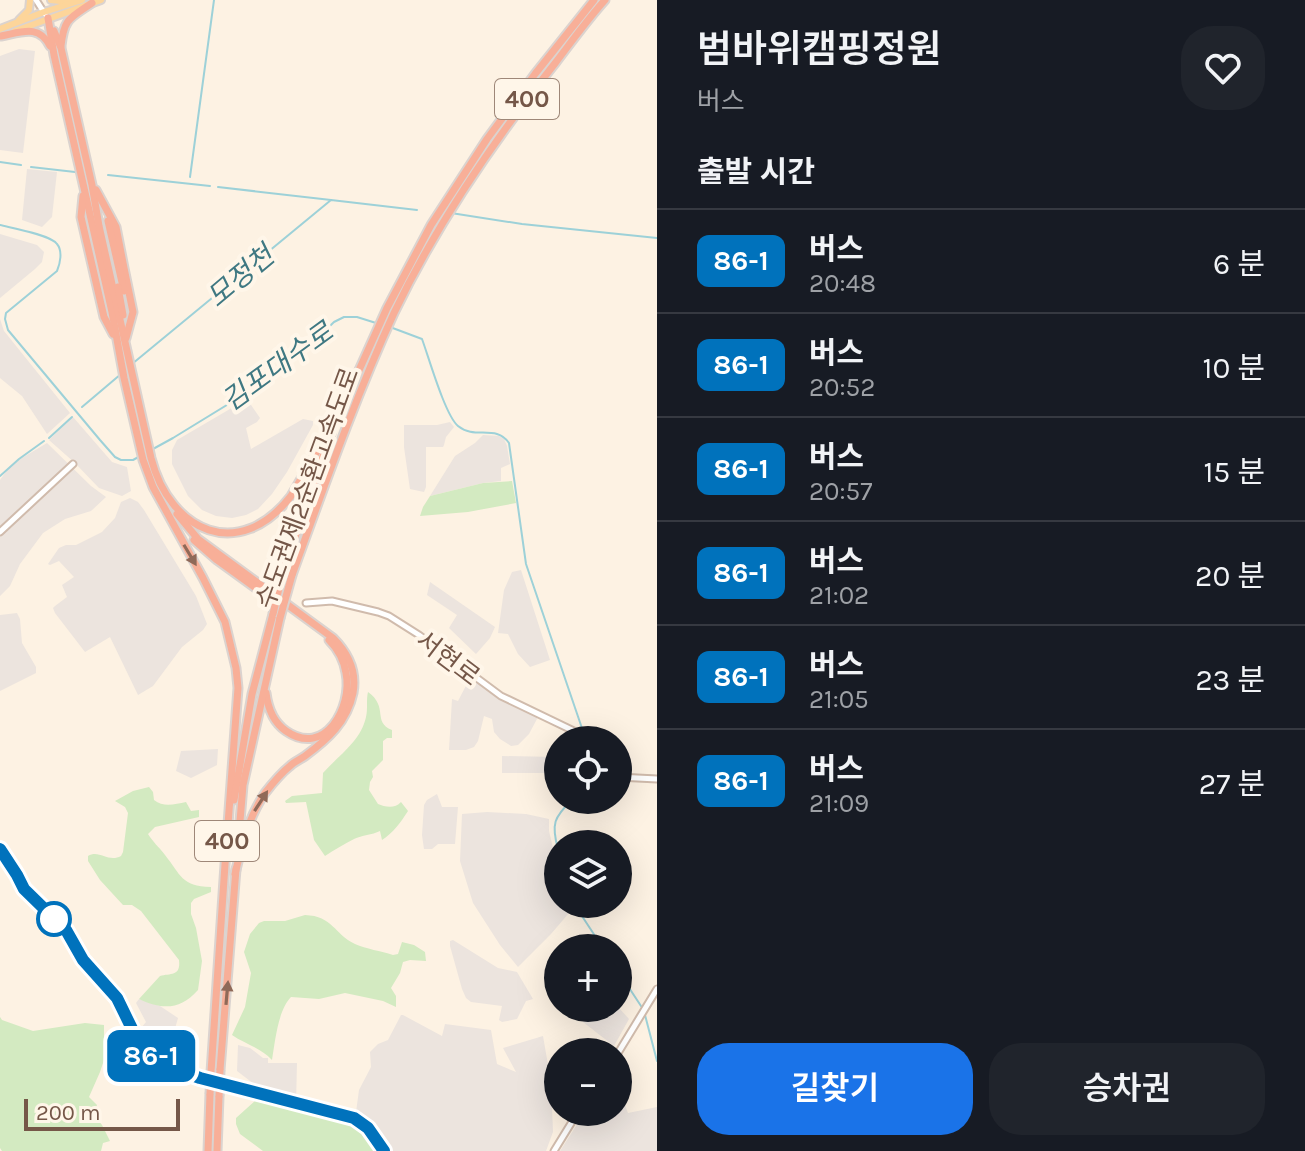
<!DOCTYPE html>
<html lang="ko">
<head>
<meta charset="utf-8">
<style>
  body { margin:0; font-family:Karla,"Noto Sans KR",sans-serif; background:#20242c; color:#f1f3f6; height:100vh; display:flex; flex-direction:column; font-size:30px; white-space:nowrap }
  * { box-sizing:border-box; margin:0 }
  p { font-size:26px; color:#9ea1a6 }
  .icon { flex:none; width:44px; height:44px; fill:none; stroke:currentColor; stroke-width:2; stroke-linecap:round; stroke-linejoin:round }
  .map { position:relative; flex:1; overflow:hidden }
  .drawer { display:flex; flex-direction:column; background:#171b24; width:648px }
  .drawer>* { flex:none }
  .badge { padding:0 16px; border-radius:12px; font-size:28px; line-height:52px }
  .buttons { position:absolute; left:544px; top:726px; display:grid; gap:16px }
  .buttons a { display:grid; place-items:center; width:88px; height:88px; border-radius:50%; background:#171b24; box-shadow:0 8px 32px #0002; font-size:40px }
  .scale { position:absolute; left:24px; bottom:20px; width:156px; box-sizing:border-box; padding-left:8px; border:4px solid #755748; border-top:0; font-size:22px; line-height:28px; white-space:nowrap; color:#755748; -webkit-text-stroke:6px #fff6e9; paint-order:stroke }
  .map>.badge { position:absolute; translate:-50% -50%; box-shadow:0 0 0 4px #fff }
  h2 { padding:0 40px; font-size:30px; line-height:72px }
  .round { display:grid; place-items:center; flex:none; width:84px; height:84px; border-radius:32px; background:#20242c }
  .overview { display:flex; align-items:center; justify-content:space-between; height:136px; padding:0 40px }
  h1 { font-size:38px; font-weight:600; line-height:60px }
  .primary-button { display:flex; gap:16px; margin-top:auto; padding:16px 40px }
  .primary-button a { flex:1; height:92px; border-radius:32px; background:#1a73e8; color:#fff; font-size:32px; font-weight:600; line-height:92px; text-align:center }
  .primary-button a+a { background:#20242c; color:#f1f3f6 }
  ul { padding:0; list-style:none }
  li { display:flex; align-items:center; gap:24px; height:104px; padding:0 40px; border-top:2px solid #363941 }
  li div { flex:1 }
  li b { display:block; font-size:30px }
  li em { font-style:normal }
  li .badge { min-width:88px; font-weight:700; text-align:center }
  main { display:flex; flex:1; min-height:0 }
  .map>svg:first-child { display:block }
  .industrial { fill:#ece4de }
  .green { fill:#d3eac1 }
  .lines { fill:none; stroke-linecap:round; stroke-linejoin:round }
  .stream { stroke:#9dd1d8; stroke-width:2 }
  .minor-casing { stroke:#d0bbac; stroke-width:9 }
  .major-casing { stroke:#dbd3cf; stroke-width:10 }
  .highway-casing { stroke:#dbd3cf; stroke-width:11 }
  .minor { stroke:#fff; stroke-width:5 }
  .major { stroke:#fdd59a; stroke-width:6 }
  .highway { stroke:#f8af98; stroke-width:7 }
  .highway-bridge-casing { stroke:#dbd3cf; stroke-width:11; stroke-linecap:butt }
  .highway-bridge { stroke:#f8af98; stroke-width:7 }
  .oneway { fill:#8f6958 }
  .line-casing { stroke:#fff; stroke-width:18 }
  .line { stroke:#0072bc; stroke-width:12 }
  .stop-dot { fill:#fff; stroke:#0072bc; stroke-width:4 }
  .labels { text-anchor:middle; stroke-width:8; stroke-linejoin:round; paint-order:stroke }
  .shield { fill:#fff6e9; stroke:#9e8778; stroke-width:2 }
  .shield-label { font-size:24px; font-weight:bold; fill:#755748 }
  .street-label { font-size:26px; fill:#755748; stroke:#fff6e9 }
  .water-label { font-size:28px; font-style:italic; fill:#3f7882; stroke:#fff6e9 }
</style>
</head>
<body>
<main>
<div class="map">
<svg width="657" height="1151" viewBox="0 0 657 1151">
  <rect width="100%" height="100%" fill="#fdf2e3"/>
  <g class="industrial">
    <path d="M19 49 35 51 23 153 0 150V56Z"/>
    <path d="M27 169 57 172 52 217 42 227 22 220Z"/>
    <path d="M0 234 37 245 44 252 42 262 35 269 0 298Z"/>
    <path d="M0 319 4 331 70 413 47 434 22 396 0 378Z"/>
    <path d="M247 399 260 418 257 422 246 428 251 449 303 419 313 421V425L287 472 272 494 258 509 246 515 232 518 216 516 202 510 188 496 172 464V450L177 440Z"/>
    <path d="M73 417 112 462 127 467 131 491 122 496 99 488 75 463 49 440Z"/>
    <path d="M450 422 454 427 446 437 444 445 443 447H426V487L424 492 410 489 404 447V425H437Z"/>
    <path d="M483 435 499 436 504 439 507 446 510 464 501 468V481L483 483 430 496 455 456 475 443Z"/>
    <path d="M47 443 91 486 106 497 91 511 65 519 43 533 20 564 10 586 0 596V480L8 469 22 458Z"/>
    <path d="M130 498 138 502 144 510 196 596 207 624 203 630 182 647 153 686 138 695 110 637 85 652 55 613 53 608 55 606 67 597 62 585 74 577 59 561 50 565 48 564 59 548 66 545H76L102 532 115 518 121 502Z"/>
    <path d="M521 570 550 660 530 667 518 654 508 634 498 633 504 590 512 572Z"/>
    <path d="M430 582 495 627 490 638 476 654 449 628 457 615 427 595Z"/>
    <path d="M17 613 20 619 22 643 36 667V673L0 691V615Z"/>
    <path d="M470 678 496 695 538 717 529 734 518 745 511 746 500 739 494 732 492 719 484 716 478 741 474 747 466 750H449L452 699 458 701Z"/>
    <path d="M218 749 217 765 191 778 176 771 181 751Z"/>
    <path d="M502 756 558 757V773H502Z"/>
    <path d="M437 794 442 807H458L455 844H438L432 849H424L422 835 424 805 427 800Z"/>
    <path d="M487 812 526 814 549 819V831L558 869V904H567L569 913 551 934 518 967 500 945 473 903 460 861 462 814Z"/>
    <path d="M453 940 498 968 517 972 533 999 526 1001 517 1019 502 1022 499 1020 502 1006 471 1002 466 998 462 989 450 946V941Z"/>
    <path d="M139 999 160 1006 178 1018 174 1032 176 1034 163 1063 152 1056 141 1042 137 1033 146 1022 136 1003Z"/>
    <path d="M618 1007 629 1019 614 1046 583 1022 589 1010 587 1008Z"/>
    <path d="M401 1015H403L442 1036 445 1024 491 1030 497 1064 516 1072 503 1048 543 1036 551 1082 553 1132 546 1151H387L373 1129 357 1116 356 1112 359 1090 371 1067 370 1052 378 1044 388 1040Z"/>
    <path d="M238 1045 250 1048 263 1058H268V1063H297L296 1104 270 1096 237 1071Z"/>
    <path d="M618 1087 628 1113 657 1107V1151H560L585 1112H618Z"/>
  </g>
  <g class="green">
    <path d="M512 481 516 503 468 512 420 516 423 507 430 496 483 483Z"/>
    <path d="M368 692C389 707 372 722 392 730V738H387L383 741V760L372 771 373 777 370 782 369 790 378 804C385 807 395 809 401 802L408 811C401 822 393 833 382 840L380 831C372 835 362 835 354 839 344 844 334 850 325 856L314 840 306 802 286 803 285 801 292 796 322 793 323 773C338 756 361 741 366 717 368 708 366 700 368 692Z"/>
    <path d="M149 787 153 792 154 800C164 808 175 804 186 802L191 811 199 810V817L155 827 148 834C152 841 159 847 165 855 181 875 181 886 211 887V892L194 899 191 903V914L196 928 202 961 198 990C180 1010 163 1010 139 999L160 976C170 973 181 977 179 960L141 911 132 905H123L100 880 88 861V856C99 849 108 863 121 856L123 852 128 813 125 807 115 801 133 791Z"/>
    <path d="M305 915C333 916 334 934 355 944 366 949 381 951 393 955L398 954 402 942 414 945 425 952 426 961 410 960 403 962 400 973 391 988 396 996V1007L383 1001 345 993 319 999 291 997C278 1010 275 1042 272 1060 261 1048 245 1044 232 1035L245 1007 251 973 244 952 250 934 259 923 264 921H285Z"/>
    <path d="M0 1017 2 1020 33 1031 85 1023 104 1025V1060L100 1072 89 1097 97 1105 94 1115 102 1125 110 1141 103 1143 101 1151H2L0 1148Z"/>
    <path d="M257 1099 289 1109 355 1123 366 1129 381 1151H263L240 1134 236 1124V1118Z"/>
  </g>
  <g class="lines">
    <g class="stream">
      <path d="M0 162 21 165"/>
      <path d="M31 167 75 172"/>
      <path d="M108 175 210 186"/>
      <path d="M190 177 214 0"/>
      <path d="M218 187 331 200"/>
      <path d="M451 213 522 224 657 238"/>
      <path d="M0 225C12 228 51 235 57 244 63 251 60 264 57 271L6 313 5 319 8 330 100 440 115 457 121 460H133L173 438 266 381 297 358 334 322 344 317H357L376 323"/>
      <path d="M390 327 422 339C429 358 445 415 458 426 475 440 496 424 509 443L526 564 586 740"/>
      <path d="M132 364 331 200 417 210"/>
      <path d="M82 407 121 374"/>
      <path d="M49 438 72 417"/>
      <path d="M0 476 19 459 44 441"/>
      <path d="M618 774 657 776"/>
      <path d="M558 849C551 824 554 817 572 800"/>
      <path d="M574 904 603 948"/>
      <path d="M618 971 641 1006"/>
      <path d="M645 1015 657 1061"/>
    </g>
    <g class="minor-casing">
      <g id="minor">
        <path d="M36 0 45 14"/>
        <path d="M0 532 73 464"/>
        <path d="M306 603 332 601 378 612 389 616 419 635 501 696 576 732 580 740"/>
        <path d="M618 777 657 779"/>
        <path d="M0 849 17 875 24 889 66 930 83 960 117 998 137 1039 149 1054 169 1067 200 1078 354 1118 368 1128 384 1151"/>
        <path d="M618 1053 657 989"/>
        <path d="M554 1151 578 1112"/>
      </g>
    </g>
    <g class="major-casing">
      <g id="major">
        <path d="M51 0 70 2"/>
        <path d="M19 20 29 10 30 0"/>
        <path d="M0 29 44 12 82 0"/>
        <path d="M15 31 101 0"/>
      </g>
    </g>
    <g class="highway-casing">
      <g id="highway">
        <path d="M48 18 54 55 112 312 124 378 143 460 153 487 203 578 225 622 236 668 238 688 227 838"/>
        <path d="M54 31 61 48 92 185 99 226 151 458C170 532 239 563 291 496L338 415"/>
        <path d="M1 36C22 32 39 24 50 46"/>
        <path d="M61 46C64 18 70 18 92 3"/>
        <path d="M96 190 116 227 124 268 133 312 126 338"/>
        <path d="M83 196 81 217 104 317 113 334"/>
        <path d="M108 221 124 291"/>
        <path d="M118 287 123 315"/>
        <path d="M337 419 387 308 431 225 487 139 535 74 594 0"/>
        <path d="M177 514 198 539 333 638C349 654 357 671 353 693 347 722 328 739 305 756 301 759 294 762 290 766 281 773 272 784 265 793 248 818 242 845 235 874"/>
        <path d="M194 540 217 560 257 589"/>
        <path d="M283 571 331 434"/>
        <path d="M292 575C324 487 355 398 394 313 437 223 494 140 556 62 572 41 587 20 605 0"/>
        <path d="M266 693C268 709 273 722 286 731 325 758 353 707 346 673 344 660 338 649 329 640"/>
        <path d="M234 800 252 694 273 614"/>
        <path d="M238 845 243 785 280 618"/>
        <path d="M220 1070 236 869"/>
        <path d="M211 1072 227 835"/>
        <path d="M208 1151 210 1094"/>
        <path d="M217 1151 219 1096"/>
      </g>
    </g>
    <use href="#minor" class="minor"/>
    <use href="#major" class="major"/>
    <use href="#highway" class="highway"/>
    <g class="highway-bridge-casing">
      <g id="highway-bridge">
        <path d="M273 614 283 571"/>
        <path d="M280 618 292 575"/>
        <path d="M210 1094 211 1072"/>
        <path d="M219 1096 220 1070"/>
      </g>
    </g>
    <use href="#highway-bridge" class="highway-bridge"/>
  </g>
  <defs><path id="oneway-solid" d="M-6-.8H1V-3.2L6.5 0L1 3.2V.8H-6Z" transform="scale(2)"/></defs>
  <g class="oneway">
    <use href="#oneway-solid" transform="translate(190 555) rotate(59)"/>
    <use href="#oneway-solid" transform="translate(261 801) rotate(-57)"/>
    <use href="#oneway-solid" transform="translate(227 993) rotate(-85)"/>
  </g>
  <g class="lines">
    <g class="line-casing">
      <path id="line" d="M0 849 17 875 24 889 66 930 83 960 117 998 137 1039 149 1054 169 1067 200 1078 354 1118 368 1128 384 1151"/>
    </g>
    <use href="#line" class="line"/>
  </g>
  <circle class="stop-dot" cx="54" cy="919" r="16"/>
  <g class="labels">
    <g class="shield">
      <rect x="495" y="79" width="64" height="40" rx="6"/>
      <rect x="195" y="821" width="64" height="40" rx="6"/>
    </g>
    <g class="shield-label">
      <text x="527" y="107">400</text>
      <text x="227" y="849">400</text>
    </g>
    <g class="street-label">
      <text transform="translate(307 488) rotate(-70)" y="9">수도권제2순환고속도로</text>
      <text transform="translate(448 658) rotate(37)" y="9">서현로</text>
    </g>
    <g class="water-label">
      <text transform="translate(240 276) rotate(-40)" y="10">모정천</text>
      <text transform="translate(277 366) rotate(-36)" y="10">김포대수로</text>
    </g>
  </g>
</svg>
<div class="buttons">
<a><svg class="icon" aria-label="locate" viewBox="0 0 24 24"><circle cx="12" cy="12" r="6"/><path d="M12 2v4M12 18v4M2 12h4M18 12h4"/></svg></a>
<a><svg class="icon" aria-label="layers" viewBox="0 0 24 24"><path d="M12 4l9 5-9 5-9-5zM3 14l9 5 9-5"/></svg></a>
<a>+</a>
<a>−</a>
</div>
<div class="scale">200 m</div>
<b class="badge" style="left:151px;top:1056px;background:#0072bc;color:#fff">86-1</b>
</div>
<section class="drawer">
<div class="overview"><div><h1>범바위캠핑정원</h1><p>버스</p></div><a class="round"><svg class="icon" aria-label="heart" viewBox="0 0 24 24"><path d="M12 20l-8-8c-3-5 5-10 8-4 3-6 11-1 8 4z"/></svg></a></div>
<h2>출발 시간</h2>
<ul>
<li><span class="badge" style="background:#0072bc;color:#fff">86-1</span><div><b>버스</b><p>20:48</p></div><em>6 분</em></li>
<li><span class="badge" style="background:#0072bc;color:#fff">86-1</span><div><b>버스</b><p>20:52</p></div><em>10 분</em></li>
<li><span class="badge" style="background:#0072bc;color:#fff">86-1</span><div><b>버스</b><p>20:57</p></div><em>15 분</em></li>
<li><span class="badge" style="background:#0072bc;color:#fff">86-1</span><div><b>버스</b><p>21:02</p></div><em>20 분</em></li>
<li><span class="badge" style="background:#0072bc;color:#fff">86-1</span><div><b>버스</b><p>21:05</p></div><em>23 분</em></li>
<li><span class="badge" style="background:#0072bc;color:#fff">86-1</span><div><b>버스</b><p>21:09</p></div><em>27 분</em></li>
</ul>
<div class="primary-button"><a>길찾기</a><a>승차권</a></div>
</section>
</main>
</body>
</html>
